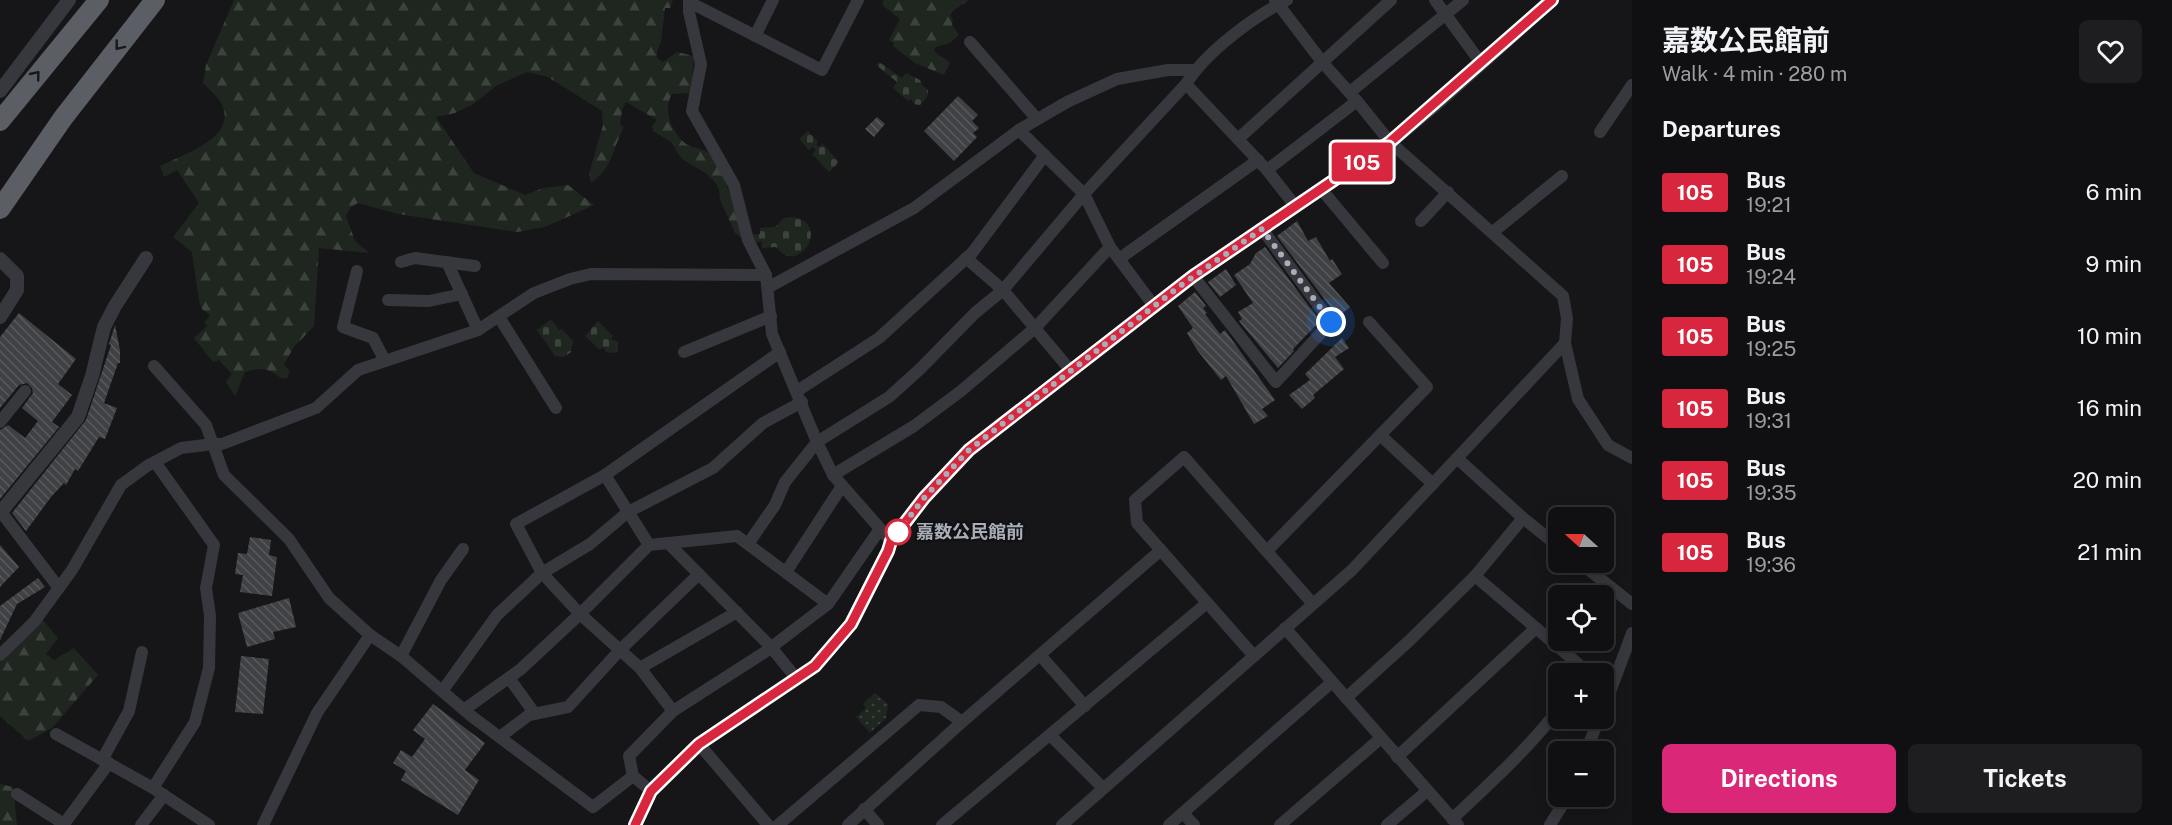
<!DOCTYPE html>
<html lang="en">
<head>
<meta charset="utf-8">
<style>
  body { margin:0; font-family:"Public Sans","Noto Sans JP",sans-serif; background:#1e1e20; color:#f1f3f6; height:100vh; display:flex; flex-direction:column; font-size:22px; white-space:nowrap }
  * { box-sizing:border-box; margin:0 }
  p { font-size:20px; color:#9c9d9f }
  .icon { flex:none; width:33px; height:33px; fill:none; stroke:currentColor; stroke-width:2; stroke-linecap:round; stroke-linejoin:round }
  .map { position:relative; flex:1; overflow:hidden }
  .side { display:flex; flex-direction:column; background:#101012; width:540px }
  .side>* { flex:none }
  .badge { padding:0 12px; border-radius:4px; font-size:21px; line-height:39px }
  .needle { width:39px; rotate:291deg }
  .controls { position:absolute; left:1548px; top:507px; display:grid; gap:12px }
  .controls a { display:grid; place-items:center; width:66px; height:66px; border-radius:9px; background:#101012; box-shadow:0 3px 15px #0003,0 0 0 2px #303032; font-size:30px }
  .you { position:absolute; width:30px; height:30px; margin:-15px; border:4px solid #fff; border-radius:50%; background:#1a73e8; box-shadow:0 0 0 9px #1a73e833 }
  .map>.badge { position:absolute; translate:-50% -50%; box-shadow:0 0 0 3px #fff }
  h2 { padding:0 30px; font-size:22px; line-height:54px }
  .round { display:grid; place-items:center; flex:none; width:63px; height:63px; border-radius:9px; background:#1e1e20 }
  .overview { display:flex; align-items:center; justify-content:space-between; height:102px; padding:0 30px }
  h1 { font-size:28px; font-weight:700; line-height:45px }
  .button { display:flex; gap:12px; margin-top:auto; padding:12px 30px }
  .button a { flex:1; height:69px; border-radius:9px; background:#db2777; color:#fff; font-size:24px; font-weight:700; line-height:69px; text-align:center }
  .button a+a { background:#1e1e20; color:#f1f3f6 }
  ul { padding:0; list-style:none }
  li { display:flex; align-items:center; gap:18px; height:72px; padding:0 30px }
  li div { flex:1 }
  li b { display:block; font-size:22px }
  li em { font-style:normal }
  li .badge { min-width:66px; font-weight:700; text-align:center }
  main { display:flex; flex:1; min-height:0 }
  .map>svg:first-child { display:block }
  .forest { fill:url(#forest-firs) }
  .cemetery { fill:url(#cemetery-stones) }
  .park { fill:url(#park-dots) }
  .building { fill:url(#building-back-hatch) }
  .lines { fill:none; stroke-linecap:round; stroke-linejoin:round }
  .minor { stroke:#37383d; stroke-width:12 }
  .tertiary { stroke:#37383d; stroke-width:14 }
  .trunk { stroke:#5b5e65; stroke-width:20 }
  .oneway { stroke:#18191b }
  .line-casing { stroke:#fff; stroke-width:14 }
  .line { stroke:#d7263d; stroke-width:9 }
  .walk { stroke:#a8adb8; stroke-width:6; stroke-dasharray:0 10.8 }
  .stop-dot { fill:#fff; stroke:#d7263d; stroke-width:3 }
  .labels { text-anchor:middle; stroke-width:4.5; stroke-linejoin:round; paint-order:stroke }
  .stop-label { font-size:18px; font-weight:bold; fill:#a8adb8; stroke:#111113; text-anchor:start }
</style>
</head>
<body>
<main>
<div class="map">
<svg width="1632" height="825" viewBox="0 0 1632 825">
  <defs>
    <pattern id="forest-firs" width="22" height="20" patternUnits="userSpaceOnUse" patternTransform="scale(1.5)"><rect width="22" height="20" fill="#1e261f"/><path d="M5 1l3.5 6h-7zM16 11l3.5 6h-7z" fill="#3c433d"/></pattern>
    <pattern id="cemetery-stones" width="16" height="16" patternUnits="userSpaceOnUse" patternTransform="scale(1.5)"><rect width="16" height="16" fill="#1e261f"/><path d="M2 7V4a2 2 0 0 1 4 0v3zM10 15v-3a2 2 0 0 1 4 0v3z" fill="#3c433d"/></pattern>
    <pattern id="park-dots" width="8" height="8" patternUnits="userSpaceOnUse" patternTransform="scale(1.5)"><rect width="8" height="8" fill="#1e261f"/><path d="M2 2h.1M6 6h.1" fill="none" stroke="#3c433d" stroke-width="1.8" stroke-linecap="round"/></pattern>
    <pattern id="building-back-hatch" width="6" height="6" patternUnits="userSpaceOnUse" patternTransform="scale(1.5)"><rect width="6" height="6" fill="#404145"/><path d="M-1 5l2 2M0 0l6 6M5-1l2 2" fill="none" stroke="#595a5e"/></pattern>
  </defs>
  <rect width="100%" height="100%" fill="#161618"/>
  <g class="forest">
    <path d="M234 0H673L670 8H665L661 42 657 51V58L663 62 677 52 694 56 691 93 672 94C662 110 672 133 686 144 692 148 701 148 707 152 712 155 715 163 718 168 731 189 736 215 742 238L735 233 720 200 719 189 715 182 707 174 682 159 671 142 653 131 652 126 657 120 626 102 622 110 620 125 624 127C612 149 614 166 591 183L589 174 603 125 602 111 548 77 527 72 496 86 472 105 455 113 436 117 474 173 525 195 543 188 568 185 594 205 545 227 517 232 398 214 358 203 351 207 346 216 355 241 369 253 319 248 314 326 294 347 284 364 290 372 287 378 282 379C267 368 263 367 245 372L235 396 226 382 232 374 219 360 213 362 194 338 207 326 204 323 210 315 202 309 199 301 192 252 173 237 199 203 177 170 164 177 160 166C182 155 237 138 222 105 218 97 210 90 203 83L206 65Z"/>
    <path d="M884 0H969L954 10 950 15 953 20 952 25 959 35 950 43 936 47 934 50C937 56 945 57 950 63L944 75 915 63 893 46 894 43 889 40 900 19 882 5Z"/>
    <path d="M43 620 58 638 46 654 54 660 74 648 98 675 52 728 28 741 0 716V662Z"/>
    <path d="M0 784 13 787 17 825H0Z"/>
  </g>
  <g class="cemetery">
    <path d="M879 62 902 78 906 73 920 80 922 85 928 90 927 97 920 105 914 104 911 99 908 101 893 88 897 82 876 65Z"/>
    <path d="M808 131 818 142 816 144 819 147 823 144 839 162 829 172 812 154 816 150 813 147 809 150 799 139Z"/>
    <path d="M791 217C833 221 799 278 776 247L762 248V241L754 243 751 235 760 234V228L775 227 784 218Z"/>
    <path d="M551 319 559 330 562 329 573 341 571 352 564 357 555 356 537 330Z"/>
    <path d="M598 321 613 336 611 339 618 342V351L614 353 606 352 603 347 600 350 585 336Z"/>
  </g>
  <path class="park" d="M875 693 888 704 886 718 870 733 856 717 866 708 863 704Z"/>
  <g class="building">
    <path d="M958 96 978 115 972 121 979 128 973 133 977 137 954 161 924 131Z"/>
    <path d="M877 117 885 124 874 137 865 129Z"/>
    <path d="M1297 221 1308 241 1316 237 1330 261 1332 259 1342 274 1329 283 1350 307 1338 317 1277 236Z"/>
    <path d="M1265 247 1320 321 1293 349 1294 351 1278 368 1239 321 1242 319 1238 312 1253 303 1234 275 1250 264 1256 253Z"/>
    <path d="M1226 269 1236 285 1220 297 1208 282Z"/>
    <path d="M1195 292 1206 306 1203 308 1207 313 1205 314 1220 334 1225 330 1275 400 1262 409 1268 416 1254 424 1226 376 1221 380 1197 350 1187 333 1193 328 1178 306Z"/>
    <path d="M19 313 76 359 58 384 72 395 52 422 59 427 0 499V430L8 425 25 438 38 421 22 408 33 393 32 388 27 383 19 385 0 408V337Z"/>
    <path d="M115 325 120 350 116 347 120 350V363H118L104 403 117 408 105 439 99 437 78 471 75 469 66 485 64 483 51 497 26 531 12 513 86 420 111 345 109 344Z"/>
    <path d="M1342 338 1349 348 1335 357 1344 369 1313 395 1315 398 1302 409 1289 395 1310 380 1305 374Z"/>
    <path d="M250 537 271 540 269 555 277 557 272 596 240 592 243 575 235 574 238 553 247 554Z"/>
    <path d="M0 545 19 567 0 587Z"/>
    <path d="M38 578 45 587 17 604 0 640V606Z"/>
    <path d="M289 598 296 627 273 632 275 639 247 647 238 613Z"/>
    <path d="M241 656 269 659 263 714 235 712Z"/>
    <path d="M433 704 485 743 465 770 479 780 458 815 401 780 406 771 393 763 401 750 412 757 425 739 413 730Z"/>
  </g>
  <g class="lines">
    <g class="minor">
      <path d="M690 0 689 2 822 70 858 0"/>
      <path d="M1275 0 1323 63 1357 101 1390 142 1563 296 1567 318 1565 343 1578 399 1608 445 1632 458"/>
      <path d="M1435 0 1481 63"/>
      <path d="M689 2V12L701 64 692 111 734 185 748 240 766 275 772 334 817 442 833 475 891 541"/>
      <path d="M755 36 773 0"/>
      <path d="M970 42 1037 119"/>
      <path d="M1186 84 1267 170 1296 207"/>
      <path d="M1350 92 1463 0"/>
      <path d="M1019 130 1084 194 1110 247 1154 306"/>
      <path d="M1600 132 1632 85"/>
      <path d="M1238 139 1391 0"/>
      <path d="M1267 170 1357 101"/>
      <path d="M1322 190 1383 263"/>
      <path d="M1421 221 1448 192"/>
      <path d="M1493 232 1562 176"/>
      <path d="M966 258 1003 290 1071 371"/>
      <path d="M1119 259 1258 160"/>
      <path d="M401 262 415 258 475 266"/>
      <path d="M447 262 478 330"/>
      <path d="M357 271 343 327 373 338 385 361"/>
      <path d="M1193 276 1276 382 1331 322 1262 229"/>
      <path d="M769 287 914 208 1019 130 1067 102 1117 79 1168 70H1195"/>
      <path d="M388 300 429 301 462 294"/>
      <path d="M499 317 556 408"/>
      <path d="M684 352 771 316"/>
      <path d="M154 366 206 425 224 475 289 539 329 598 370 635 401 656 470 715 593 807 633 776"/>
      <path d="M797 391 879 338 972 253 1045 155"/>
      <path d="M0 422 25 391"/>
      <path d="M1380 435 1433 484"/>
      <path d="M1458 459 1523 518 1558 546"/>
      <path d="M605 475 649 545 737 536 828 604 880 529"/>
      <path d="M833 475 914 426 961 391 1035 328 1110 247"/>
      <path d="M1 512 59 588"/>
      <path d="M668 543 771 647 796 678"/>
      <path d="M748 544 775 505 785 482 817 442 889 397 920 369 975 313 1003 290 1084 194 1186 84C1206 52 1253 17 1287 0"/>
      <path d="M1267 551 1427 387 1369 322"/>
      <path d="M1579 562 1632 604"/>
      <path d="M786 572 842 486"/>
      <path d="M1475 576 1590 674"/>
      <path d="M1285 628 1458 825"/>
      <path d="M0 655 34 622 72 570 121 485 147 466 181 448 213 444H222L316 408 358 370 478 330 534 293 570 279 591 274 766 275"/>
      <path d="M1040 655 1085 706"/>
      <path d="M401 656 441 580 463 549"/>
      <path d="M1254 656 1137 523 1135 500 1184 457 1313 604"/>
      <path d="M640 668 737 612"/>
      <path d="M509 678 535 714"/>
      <path d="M443 690 497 615 542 573 590 544 628 512 713 468 763 423 802 402"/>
      <path d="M1346 698 1409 641 1475 576 1523 518"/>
      <path d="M1604 708 1632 633"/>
      <path d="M465 709 521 669 580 614 649 545"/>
      <path d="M673 711 765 652 828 604"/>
      <path d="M56 734 153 788 209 825"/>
      <path d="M1050 735 1103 788"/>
      <path d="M501 736 529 715 568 707 620 650 699 574"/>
      <path d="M699 744 768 825"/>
      <path d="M1586 752 1599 718"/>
      <path d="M1397 757 1536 628"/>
      <path d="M102 760 129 711 142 652"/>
      <path d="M153 788 195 722 209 668 210 616 206 588 214 545 155 462"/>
      <path d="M651 791 633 776 629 756 673 711 640 668 580 614 542 573 516 524 605 475 780 352"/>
      <path d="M17 794 64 824 109 763"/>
      <path d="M864 809 878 825"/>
      <path d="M1183 813 1194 825"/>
      <path d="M1452 819C1489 784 1527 750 1558 710"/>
      <path d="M141 825 164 795"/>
      <path d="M263 825 317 713 370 635"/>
      <path d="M778 825 919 705 941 707 962 722"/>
      <path d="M848 825 962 722 1161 550"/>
      <path d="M942 825 1207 603"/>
      <path d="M1062 825 1352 570 1565 343"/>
      <path d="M1169 825 1332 682"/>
      <path d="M1280 825 1381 738"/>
      <path d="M1387 825 1427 791"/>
      <path d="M1550 825 1568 796"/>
    </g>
    <g class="tertiary">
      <path d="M0 91 69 0"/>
      <path d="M0 259 17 276V290L0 317"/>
      <path d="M0 513 78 417 92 376 104 327 115 306 146 258"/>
      <path d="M635 825 651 791 699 744 815 666 851 624 888 551 891 541 924 498 969 450 1193 276 1390 142 1436 104 1552 0"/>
    </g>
    <g class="trunk">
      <path d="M0 121 99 0"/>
      <path d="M0 209 63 118 155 0"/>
    </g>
  </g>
  <defs><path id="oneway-chevron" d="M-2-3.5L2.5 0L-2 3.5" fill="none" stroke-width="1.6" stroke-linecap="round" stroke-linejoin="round" transform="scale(1.5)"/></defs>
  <g class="oneway">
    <use href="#oneway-chevron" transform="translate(119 46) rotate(128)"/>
    <use href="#oneway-chevron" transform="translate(36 75) rotate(-51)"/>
  </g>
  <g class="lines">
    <g class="line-casing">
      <path id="line" d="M635 825 651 791 699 744 815 666 851 624 888 551 891 541 924 498 969 450 1193 276 1390 142 1552 0"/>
    </g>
    <use href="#line" class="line"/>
    <path class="walk" d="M898 532 924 498 969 450 1180 286 1262 229 1331 322"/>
  </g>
  <circle class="stop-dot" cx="898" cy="532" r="12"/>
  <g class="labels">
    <g class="stop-label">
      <text x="916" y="538">嘉数公民館前</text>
    </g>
  </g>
</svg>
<div class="controls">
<a><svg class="needle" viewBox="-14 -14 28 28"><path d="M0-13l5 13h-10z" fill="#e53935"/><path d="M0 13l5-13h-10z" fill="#9c9d9f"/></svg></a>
<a><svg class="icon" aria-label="locate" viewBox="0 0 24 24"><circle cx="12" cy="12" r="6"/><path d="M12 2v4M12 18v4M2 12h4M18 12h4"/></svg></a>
<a>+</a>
<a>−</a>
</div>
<div class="you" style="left:1331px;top:322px"></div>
<b class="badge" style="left:1362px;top:162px;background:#d7263d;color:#fff">105</b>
</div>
<section class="side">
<div class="overview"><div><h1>嘉数公民館前</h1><p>Walk · 4 min · 280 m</p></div><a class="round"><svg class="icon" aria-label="heart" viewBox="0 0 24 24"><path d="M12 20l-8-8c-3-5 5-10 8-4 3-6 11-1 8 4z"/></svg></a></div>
<h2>Departures</h2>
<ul>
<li><span class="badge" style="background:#d7263d;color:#fff">105</span><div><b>Bus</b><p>19:21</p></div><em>6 min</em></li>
<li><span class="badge" style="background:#d7263d;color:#fff">105</span><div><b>Bus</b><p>19:24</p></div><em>9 min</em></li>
<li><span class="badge" style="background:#d7263d;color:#fff">105</span><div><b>Bus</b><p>19:25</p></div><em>10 min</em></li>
<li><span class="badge" style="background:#d7263d;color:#fff">105</span><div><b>Bus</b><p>19:31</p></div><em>16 min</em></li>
<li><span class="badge" style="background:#d7263d;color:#fff">105</span><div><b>Bus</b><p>19:35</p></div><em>20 min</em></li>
<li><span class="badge" style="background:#d7263d;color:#fff">105</span><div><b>Bus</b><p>19:36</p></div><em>21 min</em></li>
</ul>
<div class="button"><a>Directions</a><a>Tickets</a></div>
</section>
</main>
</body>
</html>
